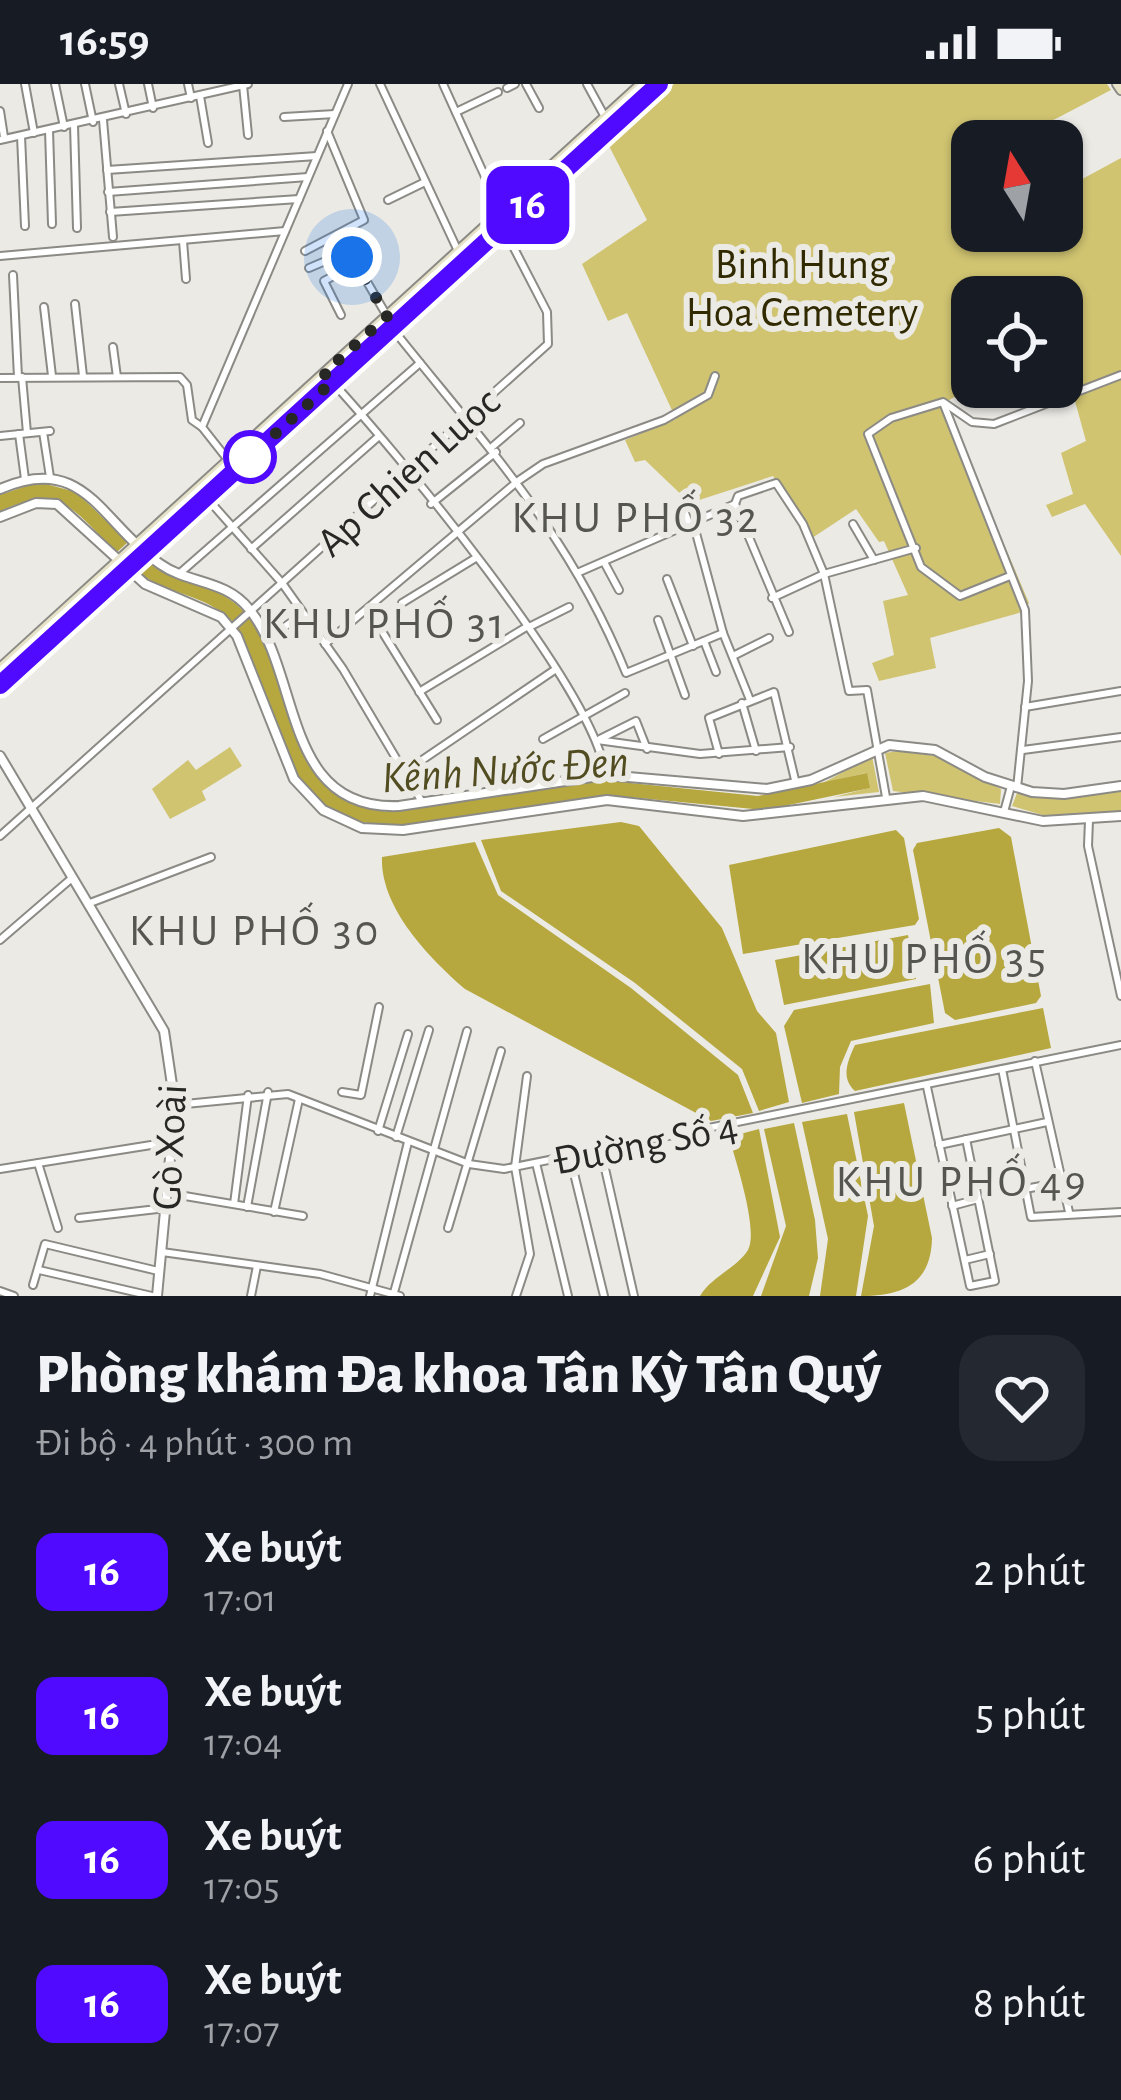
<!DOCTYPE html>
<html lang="vi">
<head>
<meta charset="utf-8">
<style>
  body { margin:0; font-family:"Alegreya Sans",sans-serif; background:#242831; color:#f1f3f6; height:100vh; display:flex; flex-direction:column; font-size:45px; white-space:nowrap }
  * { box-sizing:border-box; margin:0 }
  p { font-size:39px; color:#9ea1a6 }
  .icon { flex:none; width:66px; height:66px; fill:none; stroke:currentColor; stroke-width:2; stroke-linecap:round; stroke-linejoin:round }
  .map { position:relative; height:1212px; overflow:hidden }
  .sheet { display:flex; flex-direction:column; background:#171b24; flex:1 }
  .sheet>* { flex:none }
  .badge { padding:0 24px; border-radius:18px; font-size:42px; line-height:78px }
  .needle { width:78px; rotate:349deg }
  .buttons { position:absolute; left:951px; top:36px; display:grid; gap:24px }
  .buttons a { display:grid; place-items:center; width:132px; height:132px; border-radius:24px; background:#171b24; box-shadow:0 3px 9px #0004; font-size:60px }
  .you { position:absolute; width:60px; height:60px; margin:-30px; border:9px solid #fff; border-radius:50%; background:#1a73e8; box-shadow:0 0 0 18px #1a73e833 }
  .map>.badge { position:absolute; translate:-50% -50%; box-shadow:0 0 0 6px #fff }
  .round { display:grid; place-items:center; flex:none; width:126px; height:126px; border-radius:36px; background:#242831 }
  .summary { display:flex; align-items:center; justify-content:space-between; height:204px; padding:0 36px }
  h1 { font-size:57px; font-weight:800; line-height:90px }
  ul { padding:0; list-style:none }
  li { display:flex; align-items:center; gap:36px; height:144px; padding:0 36px }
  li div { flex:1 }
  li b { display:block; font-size:45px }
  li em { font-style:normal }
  li .badge { min-width:132px; font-weight:700; text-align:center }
  .status { display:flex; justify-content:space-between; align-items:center; height:84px; padding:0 60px; background:#171b24; direction:ltr }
  .status svg { height:33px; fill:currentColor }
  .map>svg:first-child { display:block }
  .green { fill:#d0c471 }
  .water { fill:#b6a73e }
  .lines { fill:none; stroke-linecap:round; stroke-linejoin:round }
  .minor-casing { stroke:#8b8a85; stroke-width:10 }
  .tertiary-casing { stroke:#8b8a85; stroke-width:12 }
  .secondary-casing { stroke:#8b8a85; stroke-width:12 }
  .minor { stroke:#fff; stroke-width:6 }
  .tertiary { stroke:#fff; stroke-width:8 }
  .secondary { stroke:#e7e3c9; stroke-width:8 }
  .line-casing { stroke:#fff; stroke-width:27 }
  .line { stroke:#4f0aff; stroke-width:18 }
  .walk { stroke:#272725; stroke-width:12; stroke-dasharray:0 21.6 }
  .stop-dot { fill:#fff; stroke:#4f0aff; stroke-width:6 }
  .labels { text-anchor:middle; stroke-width:12; stroke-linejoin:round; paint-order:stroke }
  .park-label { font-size:42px; fill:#312a00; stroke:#ebeae5 }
  .street-label { font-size:42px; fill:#272725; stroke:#ebeae5 }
  .neighbourhood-label { font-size:45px; letter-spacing:3px; fill:#565651; stroke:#ebeae5 }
  .water-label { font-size:45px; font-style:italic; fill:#524c21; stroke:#ebeae5 }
</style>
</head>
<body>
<div class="status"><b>16:59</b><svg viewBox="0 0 49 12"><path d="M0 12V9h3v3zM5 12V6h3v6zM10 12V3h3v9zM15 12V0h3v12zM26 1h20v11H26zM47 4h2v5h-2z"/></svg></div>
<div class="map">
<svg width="1121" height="1212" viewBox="0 0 1121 1212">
  <rect width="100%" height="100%" fill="#ebeae5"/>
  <g class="green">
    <path d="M674 0H1107L1111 6 1013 57H972V147H1062V106L1121 74V472L1085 420 1052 433 1046 421 1073 410 1061 369 1086 357 1073 310 1025 324 1017 303H1062V213H972V303L944 319 1029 519 1022 528 930 554 936 584 879 597 872 579 894 571 883 517 908 511 884 457 879 458 856 425 812 454 773 392 690 419 645 376 635 378 625 356 676 335 627 229 608 237 582 180 647 136 608 60Z"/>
    <path d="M230 663 242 682 202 707 206 716 170 735 152 705 188 676 196 686Z"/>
    <path d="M898 667 936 672 1001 705 1000 720 893 707 885 669Z"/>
    <path d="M872 672 879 708 834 713 869 704 866 689 823 699Z"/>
    <path d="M1121 707V727H1115L1046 732 1012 722 1017 709 1065 715Z"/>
  </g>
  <g class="water">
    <path d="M38 398 76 408 128 458 117 468C72 426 63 399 0 427V411Z"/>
    <path d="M150 478C180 501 220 499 246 530 302 597 275 726 396 728L601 696 758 712 867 689 870 704 765 726 607 711 399 742 360 738 325 721 297 691 232 537C206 510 167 511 138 488Z"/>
    <path d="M621 738 639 742 722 844 757 927 776 949 789 1018 759 1027 742 985 635 899 501 807 481 756Z"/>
    <path d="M999 744 1011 753 1041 912 1036 919 955 936 945 929 913 766 917 759Z"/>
    <path d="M896 746 904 754 919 835 915 841 743 870 729 781Z"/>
    <path d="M475 758 498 811 631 904 738 991 753 1029 711 1037 465 905C428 873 380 823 382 773Z"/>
    <path d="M908 851 916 895 784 921 775 876Z"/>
    <path d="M930 900 934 939 851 957 840 983 839 1010 802 1019 784 942 794 926Z"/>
    <path d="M1043 924 1051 964 855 1007C840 994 848 976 855 961Z"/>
    <path d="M904 1019 932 1154C931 1200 903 1212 861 1212L874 1142 854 1028Z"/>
    <path d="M847 1030 868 1132 856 1212H820L828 1155 802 1038Z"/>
    <path d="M794 1039 815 1136 818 1174 809 1212H761L786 1142 764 1045Z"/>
    <path d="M759 1045 780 1153 753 1212H700C712 1192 737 1184 748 1166 759 1146 735 1075 729 1053Z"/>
  </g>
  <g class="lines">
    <g class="minor-casing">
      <g id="minor">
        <path d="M25 0 34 49"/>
        <path d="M55 0 64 43"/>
        <path d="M85 0 93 38"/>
        <path d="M119 0 126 30"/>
        <path d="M148 0 153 24"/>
        <path d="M188 0 191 14"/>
        <path d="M380 0 458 167"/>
        <path d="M443 0 501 128"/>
        <path d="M526 0 539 24"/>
        <path d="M587 0 605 33"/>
        <path d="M243 1 248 51"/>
        <path d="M507 4 515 0"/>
        <path d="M200 12 208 59"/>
        <path d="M0 27 4 53"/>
        <path d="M456 28 498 8"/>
        <path d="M284 33 335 30"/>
        <path d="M103 36 113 153"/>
        <path d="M74 41 77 144"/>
        <path d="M49 46 52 140"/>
        <path d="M21 52 25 142"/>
        <path d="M0 56 248 0"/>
        <path d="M107 86 317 72"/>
        <path d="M108 108 308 93"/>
        <path d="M388 116 425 98"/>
        <path d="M110 128 299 115"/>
        <path d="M183 157 186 195"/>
        <path d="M305 167 364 136 327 47"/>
        <path d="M0 172 285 147"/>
        <path d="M309 184 349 167 387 232"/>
        <path d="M13 191 18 293"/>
        <path d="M75 220 83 292"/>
        <path d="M44 223 52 292"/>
        <path d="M341 231 324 197 356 180"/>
        <path d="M392 244C485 361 569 448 626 589L723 549"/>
        <path d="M113 263 117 293"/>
        <path d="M324 289C388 357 597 607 605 690"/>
        <path d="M22 293 27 349"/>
        <path d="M0 294 180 293 187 301 192 336 202 343"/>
        <path d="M944 321 1025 526 1028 597 1017 704"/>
        <path d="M43 348 50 393"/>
        <path d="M19 350 25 395"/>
        <path d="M0 352 50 347"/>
        <path d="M492 363 520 339"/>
        <path d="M228 376 202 343 348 0"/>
        <path d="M206 413 282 499 343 585 422 718"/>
        <path d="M431 420 496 368"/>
        <path d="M735 420 738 412 776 399 803 440 824 490 772 514"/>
        <path d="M682 421 689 439"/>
        <path d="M693 438 723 549 750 616"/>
        <path d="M853 440 874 476"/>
        <path d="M251 465 378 353"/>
        <path d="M604 478 619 506"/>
        <path d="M180 489 420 279"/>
        <path d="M577 489 735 420 789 548"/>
        <path d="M1010 492 960 512 921 483 868 350 891 334 943 318 972 338 994 340 1121 291"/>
        <path d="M667 495 693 562"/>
        <path d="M402 519 474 475"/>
        <path d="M370 528 437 636"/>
        <path d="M658 536 685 611"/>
        <path d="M529 543 569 523"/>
        <path d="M267 555 303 530"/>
        <path d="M704 557 716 588"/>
        <path d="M325 560 518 397 543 380 664 336 708 311 715 292"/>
        <path d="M733 572 769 554"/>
        <path d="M419 608 528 542"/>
        <path d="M742 619 756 667"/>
        <path d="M1025 623 1121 607"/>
        <path d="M543 655 625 609"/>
        <path d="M600 655 636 637 647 665"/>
        <path d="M597 656 700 670 790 663"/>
        <path d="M1023 666 1121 653"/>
        <path d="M719 670 709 634 774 608 796 700"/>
        <path d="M406 687 556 585"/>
        <path d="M886 713 867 606 849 607 824 490 916 464"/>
        <path d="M1004 728 1011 702"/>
        <path d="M1089 736 1088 762 1121 912"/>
        <path d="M0 752 548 260 547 228 503 143 493 135"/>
        <path d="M90 819 211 773"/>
        <path d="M0 856 72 794"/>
        <path d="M1035 977 1069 1128"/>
        <path d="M1002 985 1031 1133 1121 1128"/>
        <path d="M927 1003 970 1202 995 1197 966 1055"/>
        <path d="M342 1008 361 1011 379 923"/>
        <path d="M175 1021 288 1010 469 1080 504 1085 1121 961"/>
        <path d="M378 1047 408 950"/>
        <path d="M396 1053 429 946"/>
        <path d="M939 1061 1047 1038"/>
        <path d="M601 1067 634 1212"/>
        <path d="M570 1073 604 1212"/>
        <path d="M38 1079 58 1144"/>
        <path d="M536 1079 568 1212"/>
        <path d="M0 1085 170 1058"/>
        <path d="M1025 1105 1062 1098"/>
        <path d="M167 1109 303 1132"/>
        <path d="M234 1120 248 1011"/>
        <path d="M952 1122 978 1115"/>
        <path d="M247 1123 268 1008"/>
        <path d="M274 1128 299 1015"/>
        <path d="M79 1134 166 1124"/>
        <path d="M448 1144 501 967"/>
        <path d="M162 1168 320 1190 400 1212"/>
        <path d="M965 1176 990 1170"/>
        <path d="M39 1186 152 1212"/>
        <path d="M33 1201 45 1160 158 1187"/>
        <path d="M0 1207 14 1212"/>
        <path d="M251 1212 257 1182"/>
        <path d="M370 1212 408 1058"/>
        <path d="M393 1212 467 947"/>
        <path d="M516 1212 530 1170 515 1083 527 992"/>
      </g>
    </g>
    <g class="tertiary-casing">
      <g id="tertiary">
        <path d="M0 405C85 368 100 438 160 480 188 500 225 495 249 525 302 589 281 727 399 722L605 691 767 705 811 696 889 661 935 666 985 693 1032 708 1064 710 1121 702"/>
        <path d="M0 433 36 419 57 420 145 500 221 533 237 552 294 695 323 726 362 744 403 746 607 716 743 732 923 712 1043 737 1121 732"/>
        <path d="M0 672 164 947 175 1021 157 1212"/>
      </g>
    </g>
    <g class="secondary-casing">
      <g id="secondary">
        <path d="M1117 0 1121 6"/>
        <path d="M0 584 641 0"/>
        <path d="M0 601 659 0"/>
      </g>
    </g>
    <use href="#minor" class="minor"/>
    <use href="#tertiary" class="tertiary"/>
    <use href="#secondary" class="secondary"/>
  </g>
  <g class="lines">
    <g class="line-casing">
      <path id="line" d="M0 601 659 0"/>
    </g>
    <use href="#line" class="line"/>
    <path class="walk" d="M250 373 239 383 332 298 324 289 387 232 352 173"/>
  </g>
  <circle class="stop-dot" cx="250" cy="373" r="24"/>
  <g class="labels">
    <g class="park-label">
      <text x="802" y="194">Binh Hung<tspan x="802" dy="48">Hoa Cemetery</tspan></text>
    </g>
    <g class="street-label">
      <text transform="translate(407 387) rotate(-42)" y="15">Ap Chien Luoc</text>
      <text transform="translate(645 1058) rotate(-11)" y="15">Đường Số 4</text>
      <text transform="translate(168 1063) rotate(-87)" y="15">Gò Xoài</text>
    </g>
    <g class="neighbourhood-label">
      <text x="636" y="448">KHU PHỐ 32</text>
      <text x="385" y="554">KHU PHỐ 31</text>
      <text x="255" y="861">KHU PHỐ 30</text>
      <text x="925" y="889">KHU PHỐ 35</text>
      <text x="962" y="1112">KHU PHỐ 49</text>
    </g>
    <g class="water-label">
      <text transform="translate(505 684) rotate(-4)" y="16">Kênh Nước Đen</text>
    </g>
  </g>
</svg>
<div class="buttons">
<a><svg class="needle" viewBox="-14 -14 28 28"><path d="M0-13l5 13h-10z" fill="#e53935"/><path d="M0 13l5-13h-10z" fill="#9ea1a6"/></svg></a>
<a><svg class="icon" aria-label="locate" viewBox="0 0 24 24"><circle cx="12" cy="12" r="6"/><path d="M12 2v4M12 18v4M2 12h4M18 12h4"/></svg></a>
</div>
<div class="you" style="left:352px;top:173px"></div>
<b class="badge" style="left:528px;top:121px;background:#4f0aff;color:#fff">16</b>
</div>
<section class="sheet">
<div class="summary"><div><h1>Phòng khám Đa khoa Tân Kỳ Tân Quý</h1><p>Đi bộ · 4 phút · 300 m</p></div><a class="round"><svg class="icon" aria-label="heart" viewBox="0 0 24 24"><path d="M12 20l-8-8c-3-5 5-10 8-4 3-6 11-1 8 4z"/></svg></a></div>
<ul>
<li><span class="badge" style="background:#4f0aff;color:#fff">16</span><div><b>Xe buýt</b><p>17:01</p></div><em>2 phút</em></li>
<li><span class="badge" style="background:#4f0aff;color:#fff">16</span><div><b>Xe buýt</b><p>17:04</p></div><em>5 phút</em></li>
<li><span class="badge" style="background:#4f0aff;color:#fff">16</span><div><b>Xe buýt</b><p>17:05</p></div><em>6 phút</em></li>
<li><span class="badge" style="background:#4f0aff;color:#fff">16</span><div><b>Xe buýt</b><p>17:07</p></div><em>8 phút</em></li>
</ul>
</section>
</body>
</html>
